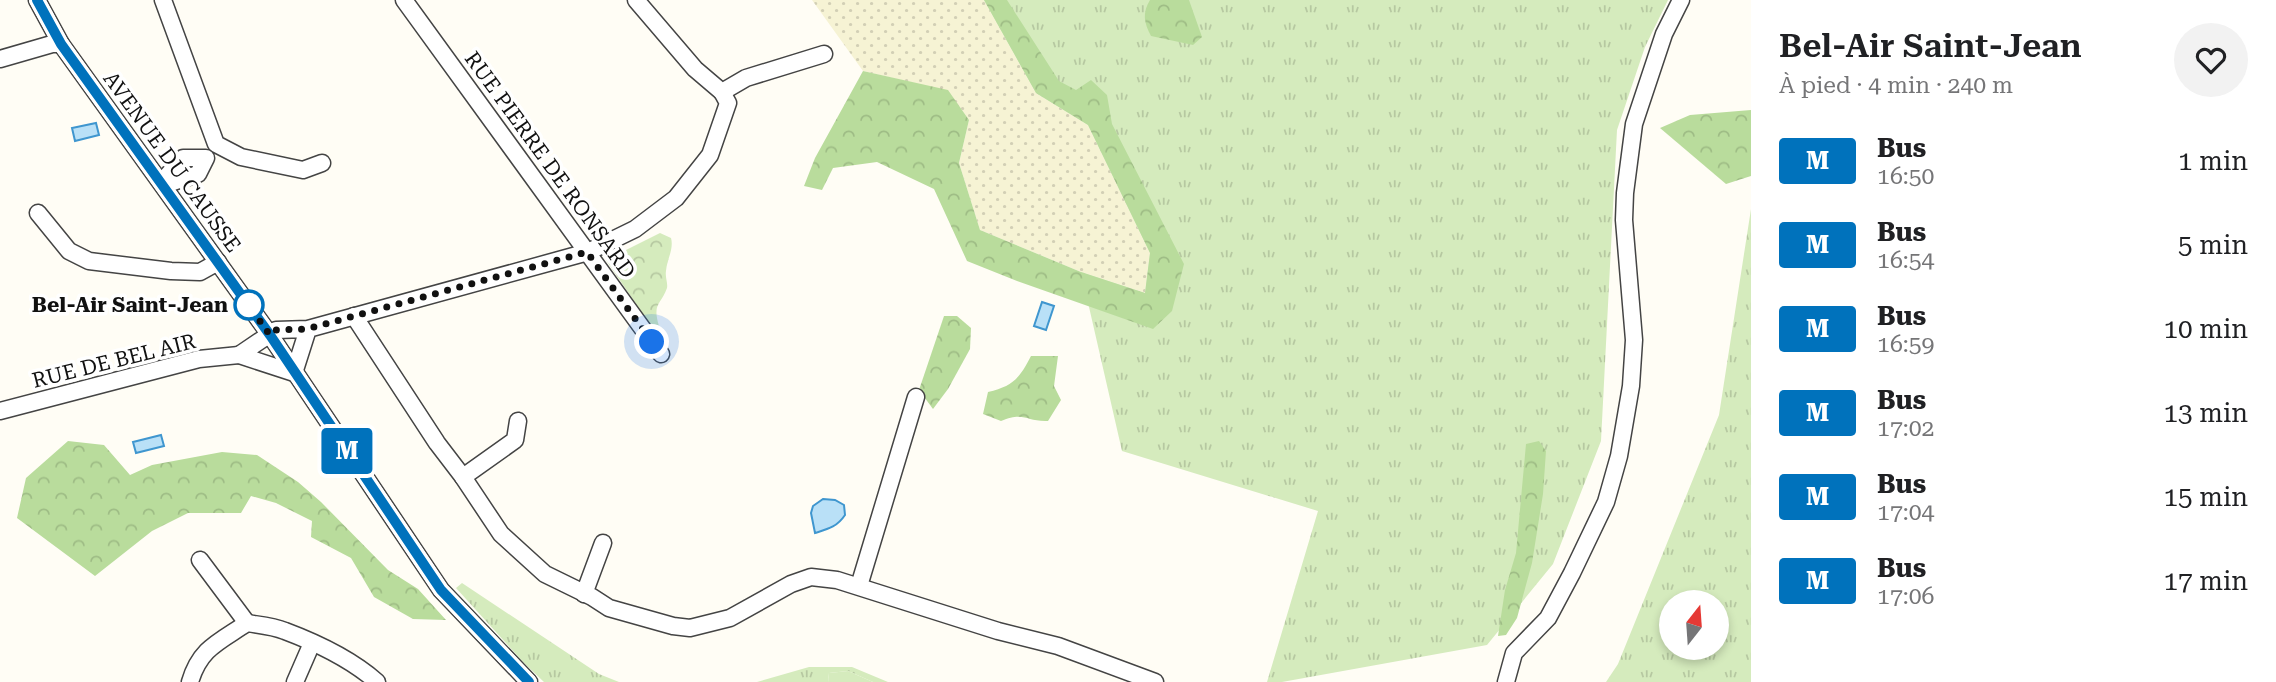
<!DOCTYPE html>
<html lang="fr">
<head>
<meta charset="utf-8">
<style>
  body { margin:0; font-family:"Roboto Serif",serif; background:#f2f2f2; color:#202124; height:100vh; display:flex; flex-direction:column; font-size:26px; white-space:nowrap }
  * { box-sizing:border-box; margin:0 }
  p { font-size:23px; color:#757577 }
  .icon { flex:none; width:38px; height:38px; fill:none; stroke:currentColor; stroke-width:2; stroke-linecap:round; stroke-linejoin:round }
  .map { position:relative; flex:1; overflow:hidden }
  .sheet { display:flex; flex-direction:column; background:#fff; width:525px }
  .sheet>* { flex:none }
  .badge { padding:0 14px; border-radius:5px; font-size:24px; line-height:46px }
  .needle { width:46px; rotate:17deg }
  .controls { position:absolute; left:1659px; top:590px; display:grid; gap:14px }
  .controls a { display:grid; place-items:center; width:70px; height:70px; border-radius:50%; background:#fff; box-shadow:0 4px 10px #0003; font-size:35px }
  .you { position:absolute; width:35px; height:35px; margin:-18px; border:5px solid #fff; border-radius:50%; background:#1a73e8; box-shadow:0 0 0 10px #1a73e833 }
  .map>.badge { position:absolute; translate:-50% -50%; box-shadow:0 0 0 4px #fff }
  .round { display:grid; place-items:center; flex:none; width:74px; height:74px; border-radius:37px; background:#f2f2f2 }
  .head { display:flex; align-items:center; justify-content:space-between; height:119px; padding:0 28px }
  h1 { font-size:33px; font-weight:600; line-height:52px }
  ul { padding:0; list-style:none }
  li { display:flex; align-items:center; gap:21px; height:84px; padding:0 28px }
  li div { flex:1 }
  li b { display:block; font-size:26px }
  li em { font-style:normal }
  li .badge { min-width:77px; font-weight:700; text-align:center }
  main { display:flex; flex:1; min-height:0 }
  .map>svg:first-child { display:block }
  .farmland { fill:url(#farmland-dots) }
  .grass { fill:url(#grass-tufts); fill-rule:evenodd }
  .forest { fill:url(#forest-crowns) }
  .park { fill:url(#park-crowns) }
  .garden { fill:#d5ebbd }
  .water { fill:#b9e0f7; stroke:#3f96cf; stroke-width:2 }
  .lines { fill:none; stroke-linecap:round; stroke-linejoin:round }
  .minor-casing { stroke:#444; stroke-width:19 }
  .minor { stroke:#fff; stroke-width:16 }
  .line-casing { stroke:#fff; stroke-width:16 }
  .line { stroke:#0072bc; stroke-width:10 }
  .walk { stroke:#111; stroke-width:7; stroke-dasharray:0 12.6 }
  .stop-dot { fill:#fff; stroke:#0072bc; stroke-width:3.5 }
  .labels { text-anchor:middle; stroke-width:7; stroke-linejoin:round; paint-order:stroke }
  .street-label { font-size:21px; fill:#111; stroke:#fff }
  .stop-label { font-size:21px; font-weight:bold; fill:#111; stroke:#fff; text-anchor:end }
</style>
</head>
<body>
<main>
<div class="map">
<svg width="1751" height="682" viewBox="0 0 1751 682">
  <defs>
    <pattern id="farmland-dots" width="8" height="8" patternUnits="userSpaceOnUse" patternTransform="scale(1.75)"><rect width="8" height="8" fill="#f6f3d4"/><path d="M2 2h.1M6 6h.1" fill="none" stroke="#d2cfb5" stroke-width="1.8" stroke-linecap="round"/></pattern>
    <pattern id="grass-tufts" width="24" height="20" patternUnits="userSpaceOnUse" patternTransform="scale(1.75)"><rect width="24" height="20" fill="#d5ebbd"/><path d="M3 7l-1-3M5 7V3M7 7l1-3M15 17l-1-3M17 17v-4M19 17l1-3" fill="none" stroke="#b6c8a1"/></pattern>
    <pattern id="forest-crowns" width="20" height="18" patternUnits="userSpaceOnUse" patternTransform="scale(1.75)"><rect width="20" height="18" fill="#b9dc9c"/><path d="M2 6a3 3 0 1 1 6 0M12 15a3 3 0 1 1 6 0" fill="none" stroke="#9ebc85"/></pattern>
    <pattern id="park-crowns" width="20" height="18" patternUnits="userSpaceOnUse" patternTransform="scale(1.75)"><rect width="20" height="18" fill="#d5ebbd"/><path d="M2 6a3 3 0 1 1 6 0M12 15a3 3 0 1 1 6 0" fill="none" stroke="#b6c8a1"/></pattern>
  </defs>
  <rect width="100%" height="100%" fill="#fffdf5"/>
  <path class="farmland" d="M812 0H984L1036 93 1088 125 1150 253 1145 293 1081 272 980 230 959 163 969 120 948 91 863 71Z"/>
  <g class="grass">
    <path d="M984 0H1668L1645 47 1617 130 1601 441 1553 564 1487 645 1282 682H1267L1318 511 1122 451 1081 272 1145 293 1150 253 1088 125 1036 93Z"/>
    <path d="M1751 209V682H1606L1618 664 1719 415ZM1671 602H1717V648H1671Z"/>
    <path d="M462 583 599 674 619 682H544L524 663 456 588Z"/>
    <path d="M809 667H852L888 682H873L848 671 829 673 828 682H757Z"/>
  </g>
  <g class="forest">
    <path d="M984 0H1007L1059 81 1076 90 1091 80 1107 95 1112 124 1184 264 1172 311 1153 329 1017 281 967 261 934 189 877 162 833 168 822 190 804 186 815 158 863 71 948 90 969 120 959 163 980 230 1081 272 1145 293 1150 253 1088 125 1036 93Z"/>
    <path d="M1150 0H1189L1202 37 1193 45 1151 36C1144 23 1142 13 1150 0Z"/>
    <path d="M1751 110V176L1726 184 1660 128 1690 115Z"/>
    <path d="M944 316H957L971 328 970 349 948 389 933 409 919 390Z"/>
    <path d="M1031 356H1058L1054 386 1061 400 1048 421C1026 422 1025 411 1001 421L983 414 988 392C1013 386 1019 379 1031 356Z"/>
    <path d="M68 441 104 445 130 475 152 465 222 452 257 455 298 482 321 502 388 570 418 589 446 620 413 619 374 597 351 558 311 537 312 521 276 503 251 496 241 513H188L152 531 95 576 17 518 26 478Z"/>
    <path d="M1539 441 1546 451 1543 494 1532 563 1517 618 1506 635 1498 636 1505 590 1516 553 1526 444Z"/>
  </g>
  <path class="park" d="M660 233 671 238C674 249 667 259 666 271 665 277 668 283 667 288 661 305 652 303 659 326L649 323 606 260Z"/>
  <path class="garden" d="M848 671 873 682H828L829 673Z"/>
  <g class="water">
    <path d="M96 123 99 135 75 141 72 128Z"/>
    <path d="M1042 302 1054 306 1046 330 1034 326Z"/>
    <path d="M161 435 164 446 136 453 133 442Z"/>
    <path d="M823 499 835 500 844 505 845 515C837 527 828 529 815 533L811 513 813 506Z"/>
  </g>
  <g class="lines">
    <g class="minor-casing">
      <g id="minor">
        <path d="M37 0 61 44 270 335 441 590 529 682"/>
        <path d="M163 0 216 144 241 157 303 170 322 163"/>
        <path d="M404 0 661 354"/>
        <path d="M636 0 695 69 722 92 746 78 824 54"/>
        <path d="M0 59 52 44H61"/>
        <path d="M183 158H206L198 174 164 185 166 177Z"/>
        <path d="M38 213 69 251 89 261 171 271 200 272 218 262"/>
        <path d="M354 316 437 443 463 477 501 534 545 574 592 597 609 608 673 626 690 628 730 618 791 584 811 577 837 580 998 631 1058 646 1155 682"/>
        <path d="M308 329 294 373 239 355 276 330 308 329 588 252 635 229 676 198 710 155 728 103 722 92"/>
        <path d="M0 411 199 359 239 355"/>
        <path d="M463 477 515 440 518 421"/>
        <path d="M200 560 247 623"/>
        <path d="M859 586 916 397"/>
        <path d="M584 594 603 543"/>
        <path d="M190 682C200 648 219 642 247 623 259 625 273 626 285 631 317 643 351 659 377 682"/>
        <path d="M295 682 312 643"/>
        <path d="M1506 682 1514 653 1548 618 1572 573 1606 502 1619 456 1631 386 1634 340 1624 220 1625 193 1634 124 1664 34 1681 0"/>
      </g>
    </g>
    <use href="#minor" class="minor"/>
  </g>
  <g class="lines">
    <g class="line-casing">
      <path id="line" d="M37 0 61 44 270 335 441 590 529 682"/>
    </g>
    <use href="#line" class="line"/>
    <path class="walk" d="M249 305 247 303 270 335 276 330 307 329 587 252 652 342"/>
  </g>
  <circle class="stop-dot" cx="249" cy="305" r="14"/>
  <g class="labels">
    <g class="street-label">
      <text transform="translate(172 162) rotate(54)" y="7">AVENUE DU CAUSSE</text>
      <text transform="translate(550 165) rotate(54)" y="7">RUE PIERRE DE RONSARD</text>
      <text transform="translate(114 361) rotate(-14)" y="7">RUE DE BEL AIR</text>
    </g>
    <g class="stop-label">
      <text x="228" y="312">Bel-Air Saint-Jean</text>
    </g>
  </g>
</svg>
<div class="controls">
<a><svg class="needle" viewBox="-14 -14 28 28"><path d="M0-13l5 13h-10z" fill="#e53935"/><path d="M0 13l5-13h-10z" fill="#757577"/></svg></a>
</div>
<div class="you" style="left:652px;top:342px"></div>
<b class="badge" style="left:347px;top:451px;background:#0072bc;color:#fff">M</b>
</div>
<section class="sheet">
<div class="head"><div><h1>Bel-Air Saint-Jean</h1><p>À pied · 4 min · 240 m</p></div><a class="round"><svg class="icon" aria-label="heart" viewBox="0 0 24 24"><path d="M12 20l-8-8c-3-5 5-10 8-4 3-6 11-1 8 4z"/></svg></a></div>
<ul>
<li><span class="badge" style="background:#0072bc;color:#fff">M</span><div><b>Bus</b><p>16:50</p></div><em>1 min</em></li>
<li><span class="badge" style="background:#0072bc;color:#fff">M</span><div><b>Bus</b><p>16:54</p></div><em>5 min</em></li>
<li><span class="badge" style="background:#0072bc;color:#fff">M</span><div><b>Bus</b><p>16:59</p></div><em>10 min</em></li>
<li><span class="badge" style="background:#0072bc;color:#fff">M</span><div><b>Bus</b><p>17:02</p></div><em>13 min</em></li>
<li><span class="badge" style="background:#0072bc;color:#fff">M</span><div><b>Bus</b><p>17:04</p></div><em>15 min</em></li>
<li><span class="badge" style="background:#0072bc;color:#fff">M</span><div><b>Bus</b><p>17:06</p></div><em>17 min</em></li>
</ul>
</section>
</main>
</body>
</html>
